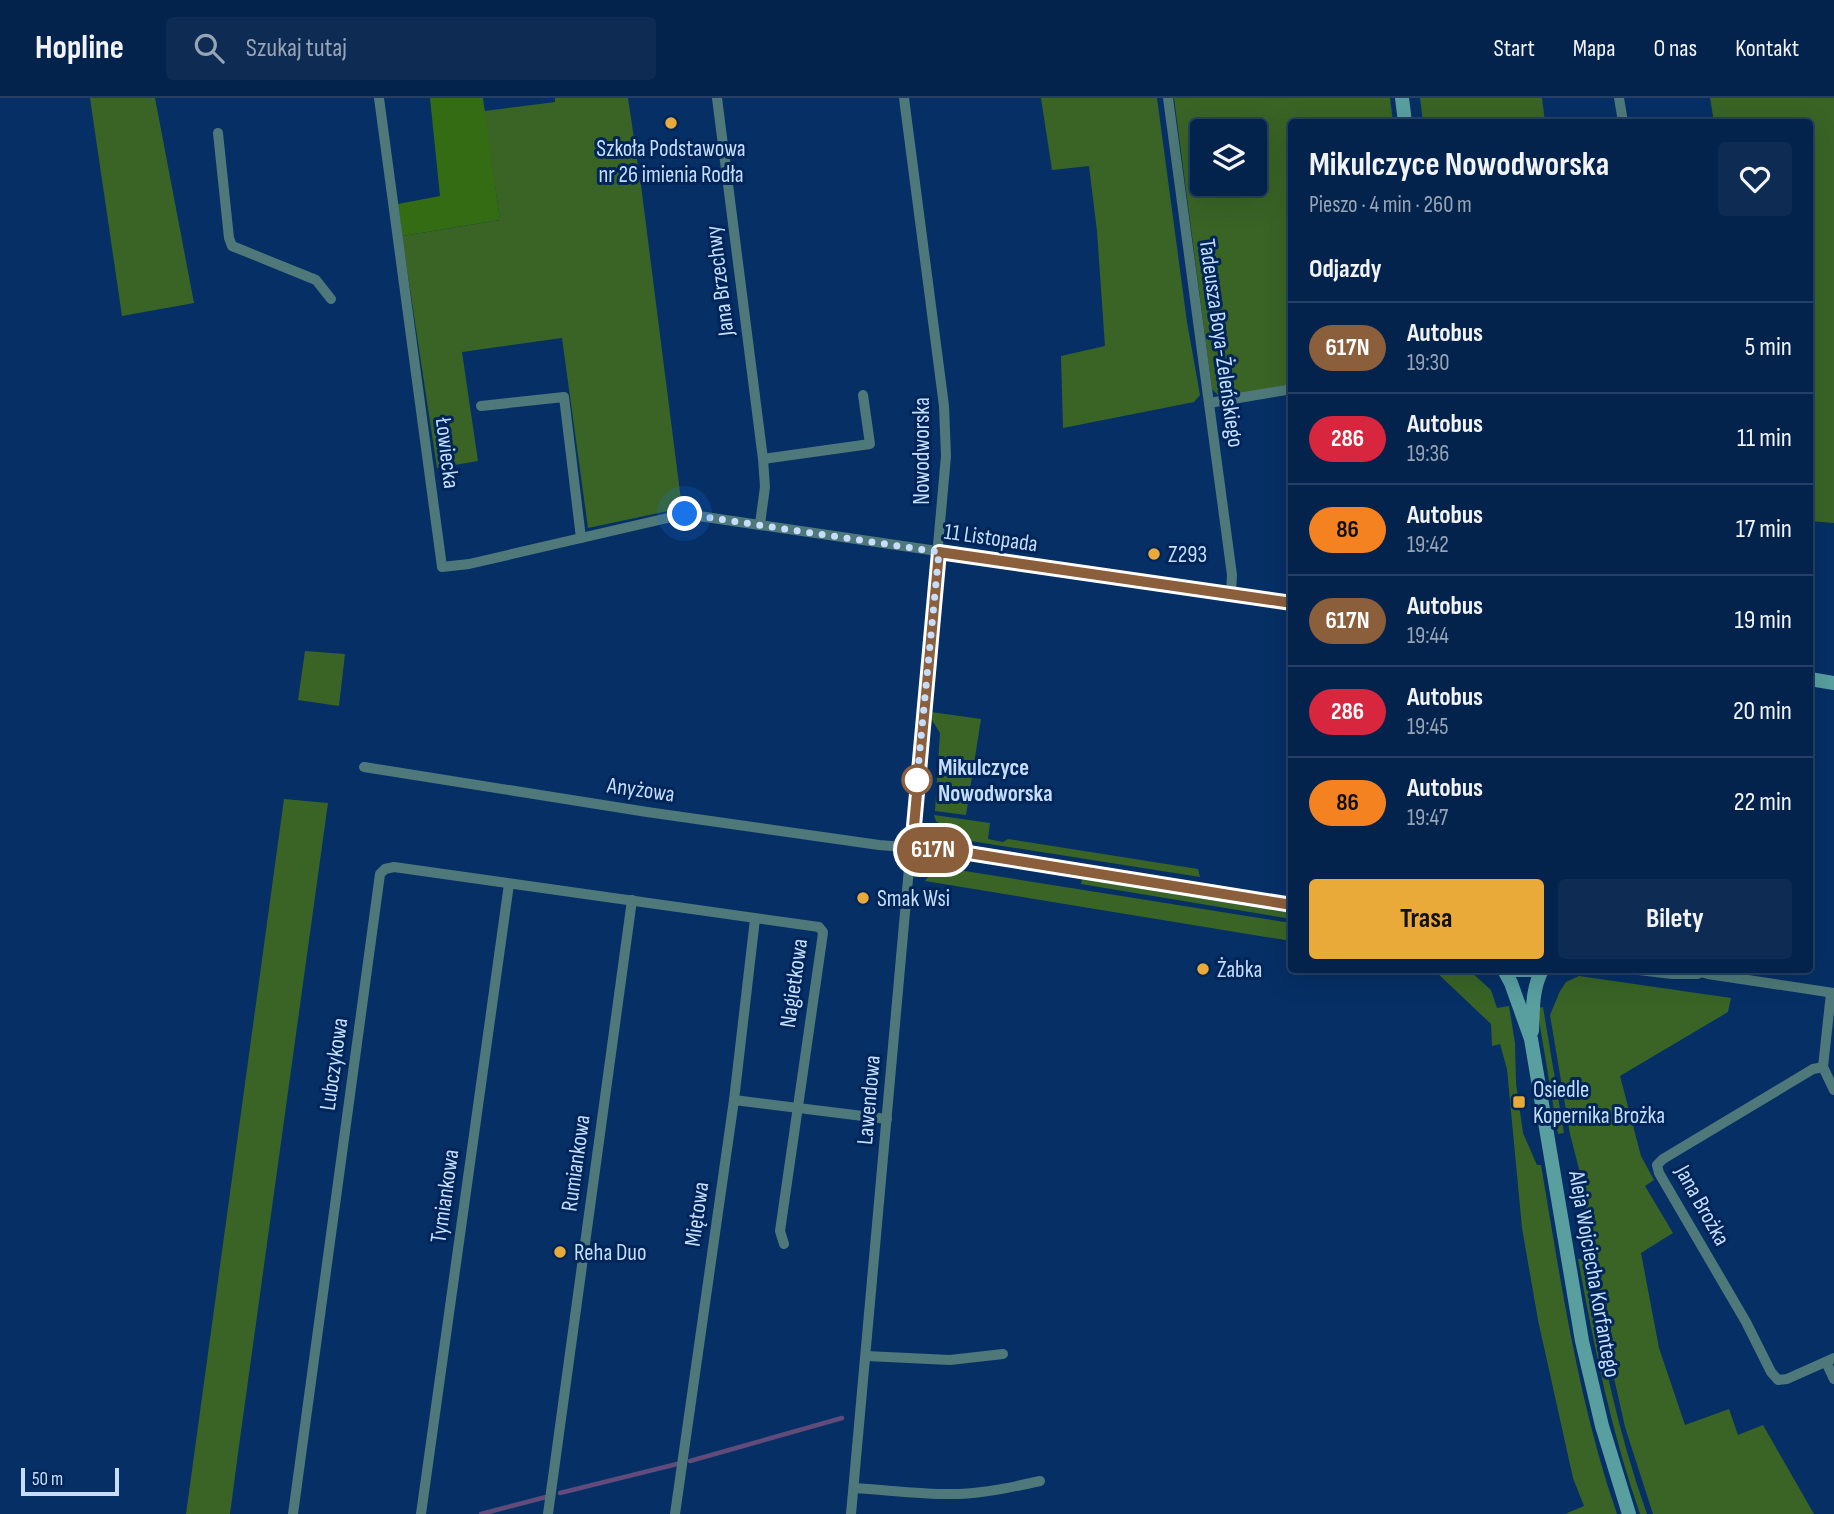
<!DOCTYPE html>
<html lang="pl">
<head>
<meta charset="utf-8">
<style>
  body { margin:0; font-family:"Sofia Sans Condensed",sans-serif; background:#0d2b53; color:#f1f3f6; height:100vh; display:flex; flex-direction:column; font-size:26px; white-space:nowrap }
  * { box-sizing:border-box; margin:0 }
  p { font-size:23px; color:#97a4b5 }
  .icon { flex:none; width:38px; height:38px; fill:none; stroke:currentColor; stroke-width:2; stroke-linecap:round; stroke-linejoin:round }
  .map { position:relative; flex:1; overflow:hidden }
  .drawer { position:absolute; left:1288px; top:21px; width:525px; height:854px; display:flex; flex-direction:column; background:#04234c; border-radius:7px; box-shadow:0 7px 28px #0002,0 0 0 2px #254064 }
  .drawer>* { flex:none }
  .badge { padding:0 14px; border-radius:23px; font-size:24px; line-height:46px }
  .fabs { position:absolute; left:1190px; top:21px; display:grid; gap:14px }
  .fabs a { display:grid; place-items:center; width:77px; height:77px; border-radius:7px; background:#04234c; box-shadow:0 7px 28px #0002,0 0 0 2px #254064; font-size:35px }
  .scale { position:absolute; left:21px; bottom:18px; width:98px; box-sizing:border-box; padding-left:7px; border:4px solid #c6ddfe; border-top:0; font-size:19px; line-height:24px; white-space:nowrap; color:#c6ddfe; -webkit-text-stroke:5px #002559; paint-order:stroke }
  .you { position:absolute; width:35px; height:35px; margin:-18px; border:5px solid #fff; border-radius:50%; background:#1a73e8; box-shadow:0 0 0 10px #1a73e833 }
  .map>.badge { position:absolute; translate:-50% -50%; box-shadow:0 0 0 4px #fff }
  h2 { padding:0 21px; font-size:26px; line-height:63px }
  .round { display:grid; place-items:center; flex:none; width:74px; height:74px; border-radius:7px; background:#0d2b53 }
  .overview { display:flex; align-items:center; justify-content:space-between; height:119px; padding:0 21px }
  h1 { font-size:33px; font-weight:700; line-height:52px }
  .button { display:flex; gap:14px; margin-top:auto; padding:14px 21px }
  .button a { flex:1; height:80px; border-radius:7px; background:#eaaa39; color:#111; font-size:28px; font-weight:700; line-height:80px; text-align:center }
  .button a+a { background:#0d2b53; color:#f1f3f6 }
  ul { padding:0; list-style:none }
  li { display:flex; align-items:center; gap:21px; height:91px; padding:0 21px; border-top:2px solid #254064 }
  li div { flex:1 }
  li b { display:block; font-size:26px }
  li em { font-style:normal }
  li .badge { min-width:77px; font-weight:700; text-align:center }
  header { display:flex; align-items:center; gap:42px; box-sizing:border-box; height:98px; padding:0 35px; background:#04234c; border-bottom:2px solid #254064 }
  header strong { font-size:33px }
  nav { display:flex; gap:38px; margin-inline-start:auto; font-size:24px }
  .search { width:490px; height:63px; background:#0d2b53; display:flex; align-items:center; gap:18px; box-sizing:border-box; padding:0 24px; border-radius:7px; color:#97a4b5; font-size:26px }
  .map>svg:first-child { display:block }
  .green { fill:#396426; fill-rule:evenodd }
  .forest { fill:#336c13 }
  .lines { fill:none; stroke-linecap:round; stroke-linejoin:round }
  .stream { stroke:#604b7a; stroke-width:4.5 }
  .street { stroke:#4e7879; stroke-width:10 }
  .secondary { stroke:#599fa0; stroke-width:14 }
  .line-casing { stroke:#fff; stroke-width:16 }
  .line { stroke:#8b5e3c; stroke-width:10 }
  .walk { stroke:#c6ddfe; stroke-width:7; stroke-dasharray:0 12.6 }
  .poi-dot { fill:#eaaa39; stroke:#002559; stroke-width:2.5 }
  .stop-dot { fill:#fff; stroke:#8b5e3c; stroke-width:3.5 }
  .labels { text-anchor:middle; stroke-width:6; stroke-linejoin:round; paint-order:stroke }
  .poi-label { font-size:23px; fill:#c6ddfe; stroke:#002559; text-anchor:start }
  .street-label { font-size:23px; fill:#c6ddfe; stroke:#002559 }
  .stop-label { font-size:23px; font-weight:bold; fill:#c6ddfe; stroke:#002559; text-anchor:start }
</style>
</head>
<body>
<header>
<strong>Hopline</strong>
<div class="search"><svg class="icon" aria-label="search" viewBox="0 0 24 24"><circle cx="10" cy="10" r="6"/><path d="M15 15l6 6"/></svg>Szukaj tutaj</div>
<nav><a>Start</a><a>Mapa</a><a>O nas</a><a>Kontakt</a></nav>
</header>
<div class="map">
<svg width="1834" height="1416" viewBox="0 0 1834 1416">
  <rect width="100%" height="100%" fill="#062f65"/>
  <g class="green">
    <path d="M90 0H155L194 205 122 218Z"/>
    <path d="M555 0H628L642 95 682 410 588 430 562 240 462 254 478 363 437 370 402 138 500 122 484 13 555 4Z"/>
    <path d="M1041 0H1157L1187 224 1200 297 1194 304 1063 330 1061 258 1105 248 1097 133 1089 68 1052 72Z"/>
    <path d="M1174 0H1390L1393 24H1292L1291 286 1226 299 1218 297 1212 291ZM1202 33H1255V86H1202Z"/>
    <path d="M1420 0H1542L1545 24H1423Z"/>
    <path d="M1710 0H1834V425L1810 423V24H1714Z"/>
    <path d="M305 553 345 556 339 608 298 602Z"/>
    <path d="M931 614 981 621 966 717 935 713 940 635 930 619Z"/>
    <path d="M284 701 328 705 239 1348 230 1416H186Z"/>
    <path d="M934 717 990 725 988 741 1003 744 1008 741 1198 771 1200 779 958 741 936 723Z"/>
    <path d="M940 769 1291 825V843L925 783 932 773Z"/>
    <path d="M1082 781 1291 815V821L1081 786Z"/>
    <path d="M1434 872H1469L1491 892 1497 910 1509 908 1515 945 1516 985 1523 1035 1537 1067H1541C1561 1184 1578 1303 1617 1416H1565L1584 1408 1573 1380 1538 1222 1522 1130 1507 971 1500 946 1492 948 1491 926Z"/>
    <path d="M1579 878 1731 900 1728 914 1620 978 1641 1058 1654 1082 1645 1088 1673 1135 1641 1155 1659 1250 1685 1327 1729 1311 1738 1337 1763 1327 1814 1416H1653L1625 1329 1601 1222 1579 1071 1570 1036 1550 917 1560 893 1566 884Z"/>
    <path d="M1543 909 1564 1035 1558 1036 1537 910Z"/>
    <path d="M1585 1160C1600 1247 1617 1332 1647 1416H1640C1611 1333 1594 1248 1578 1161Z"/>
  </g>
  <path class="forest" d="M430 0H483L500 122 402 138 398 106 440 98Z"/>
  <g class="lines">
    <g class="stream">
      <path d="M690 1363 842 1320"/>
      <path d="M560 1395 677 1366"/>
      <path d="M481 1416 546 1399"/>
    </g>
    <g class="street">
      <path d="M379 0 442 469 469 466 685 416 1292 505"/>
      <path d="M717 0 763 361 765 389 760 426"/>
      <path d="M1168 0 1232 477 1231 496"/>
      <path d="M1619 0 1623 24"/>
      <path d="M218 35 229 140 232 148 316 182 331 201"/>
      <path d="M1209 305 1292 291"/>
      <path d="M481 308 564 299 581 440"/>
      <path d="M763 361 870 346 863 297"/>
      <path d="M364 669 647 714 879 747 956 753 1292 807"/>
      <path d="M1639 872 1672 876H1698"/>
      <path d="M1692 872 1708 876 1834 895"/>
      <path d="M1831 895 1823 969 1834 992"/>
      <path d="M1823 969 1813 971 1663 1061 1657 1067 1659 1075 1746 1224 1771 1274 1778 1282 1787 1281 1834 1260"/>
      <path d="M734 1002 887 1021"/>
      <path d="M866 1258 950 1262 1003 1256"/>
      <path d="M1826 1264 1834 1281"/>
      <path d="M854 1390C889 1392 923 1397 958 1396 986 1395 1013 1389 1040 1383"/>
      <path d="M293 1416 380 776 385 771 394 769 819 829 823 834 822 842 780 1133 784 1146"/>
      <path d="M421 1416 509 786"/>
      <path d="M548 1416 632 802"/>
      <path d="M675 1416 734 1002 755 821"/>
      <path d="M851 1416 946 358 944 308 904 0"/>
    </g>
    <g class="secondary">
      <path d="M1402 0 1405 24"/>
      <path d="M1810 581 1834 585"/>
      <path d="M1504 872 1511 885 1531 941 1582 1243 1602 1328 1629 1416"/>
      <path d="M1515 872H1538"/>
      <path d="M1532 933C1533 911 1532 891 1542 872"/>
    </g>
  </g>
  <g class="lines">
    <g class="line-casing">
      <path id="line" d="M1292 505 939 454 912 750 956 753 1292 807"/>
    </g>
    <use href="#line" class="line"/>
    <path class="walk" d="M685 416 939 454 916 692 917 682"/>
  </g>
  <g class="poi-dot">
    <circle cx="671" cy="25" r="7"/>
    <circle cx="1154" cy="456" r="7"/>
    <circle cx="863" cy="800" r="7"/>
    <circle cx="1203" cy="871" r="7"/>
    <rect x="1512" y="997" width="14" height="14" rx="3.5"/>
    <circle cx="560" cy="1154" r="7"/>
  </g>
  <circle class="stop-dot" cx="917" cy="682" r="14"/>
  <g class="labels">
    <g class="poi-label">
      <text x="671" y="58" text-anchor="middle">Szkoła Podstawowa<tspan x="671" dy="26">nr 26 imienia Rodła</tspan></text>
      <text x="1168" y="464">Z293</text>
      <text x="877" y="808">Smak Wsi</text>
      <text x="1217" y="879">Żabka</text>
      <text x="1533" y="999">Osiedle<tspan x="1533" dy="26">Kopernika Brożka</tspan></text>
      <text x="574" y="1162">Reha Duo</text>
    </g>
    <g class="street-label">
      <text transform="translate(719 183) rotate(-97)" y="8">Jana Brzechwy</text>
      <text transform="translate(1222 245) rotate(82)" y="8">Tadeusza Boya-Żeleńskiego</text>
      <text transform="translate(921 353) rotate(-90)" y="8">Nowodworska</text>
      <text transform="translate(448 355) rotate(83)" y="8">Łowiecka</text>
      <text transform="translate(991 439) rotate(8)" y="8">11 Listopada</text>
      <text transform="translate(641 691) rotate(8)" y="8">Anyżowa</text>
      <text transform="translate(793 885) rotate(-82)" y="8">Nagietkowa</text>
      <text transform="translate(333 966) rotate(-82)" y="8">Lubczykowa</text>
      <text transform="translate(868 1002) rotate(-85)" y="8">Lawendowa</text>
      <text transform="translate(575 1065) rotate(-82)" y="8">Rumiankowa</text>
      <text transform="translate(444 1098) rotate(-82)" y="8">Tymiankowa</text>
      <text transform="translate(1703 1107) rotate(61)" y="8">Jana Brożka</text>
      <text transform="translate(696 1116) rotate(-82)" y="8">Miętowa</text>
      <text transform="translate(1595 1176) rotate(80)" y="8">Aleja Wojciecha Korfantego</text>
    </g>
    <g class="stop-label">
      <text x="938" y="677">Mikulczyce<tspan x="938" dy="26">Nowodworska</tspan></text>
    </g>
  </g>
</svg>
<div class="fabs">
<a><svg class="icon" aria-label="layers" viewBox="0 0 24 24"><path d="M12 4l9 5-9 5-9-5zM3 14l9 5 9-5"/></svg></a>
</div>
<div class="scale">50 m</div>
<div class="you" style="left:685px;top:416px"></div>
<b class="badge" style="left:933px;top:752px;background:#8b5e3c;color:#fff">617N</b>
<section class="drawer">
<div class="overview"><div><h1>Mikulczyce Nowodworska</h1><p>Pieszo · 4 min · 260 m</p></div><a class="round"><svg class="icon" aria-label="heart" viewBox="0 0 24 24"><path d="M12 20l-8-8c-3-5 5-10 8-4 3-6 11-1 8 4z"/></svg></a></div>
<h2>Odjazdy</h2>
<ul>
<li><span class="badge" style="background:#8b5e3c;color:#fff">617N</span><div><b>Autobus</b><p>19:30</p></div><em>5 min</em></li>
<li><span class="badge" style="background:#d7263d;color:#fff">286</span><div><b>Autobus</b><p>19:36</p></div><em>11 min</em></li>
<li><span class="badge" style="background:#f58220;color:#111">86</span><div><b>Autobus</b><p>19:42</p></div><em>17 min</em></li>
<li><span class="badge" style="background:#8b5e3c;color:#fff">617N</span><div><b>Autobus</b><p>19:44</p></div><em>19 min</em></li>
<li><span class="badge" style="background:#d7263d;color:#fff">286</span><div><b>Autobus</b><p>19:45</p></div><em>20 min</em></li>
<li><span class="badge" style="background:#f58220;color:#111">86</span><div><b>Autobus</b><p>19:47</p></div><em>22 min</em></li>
</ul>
<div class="button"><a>Trasa</a><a>Bilety</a></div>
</section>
</div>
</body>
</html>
